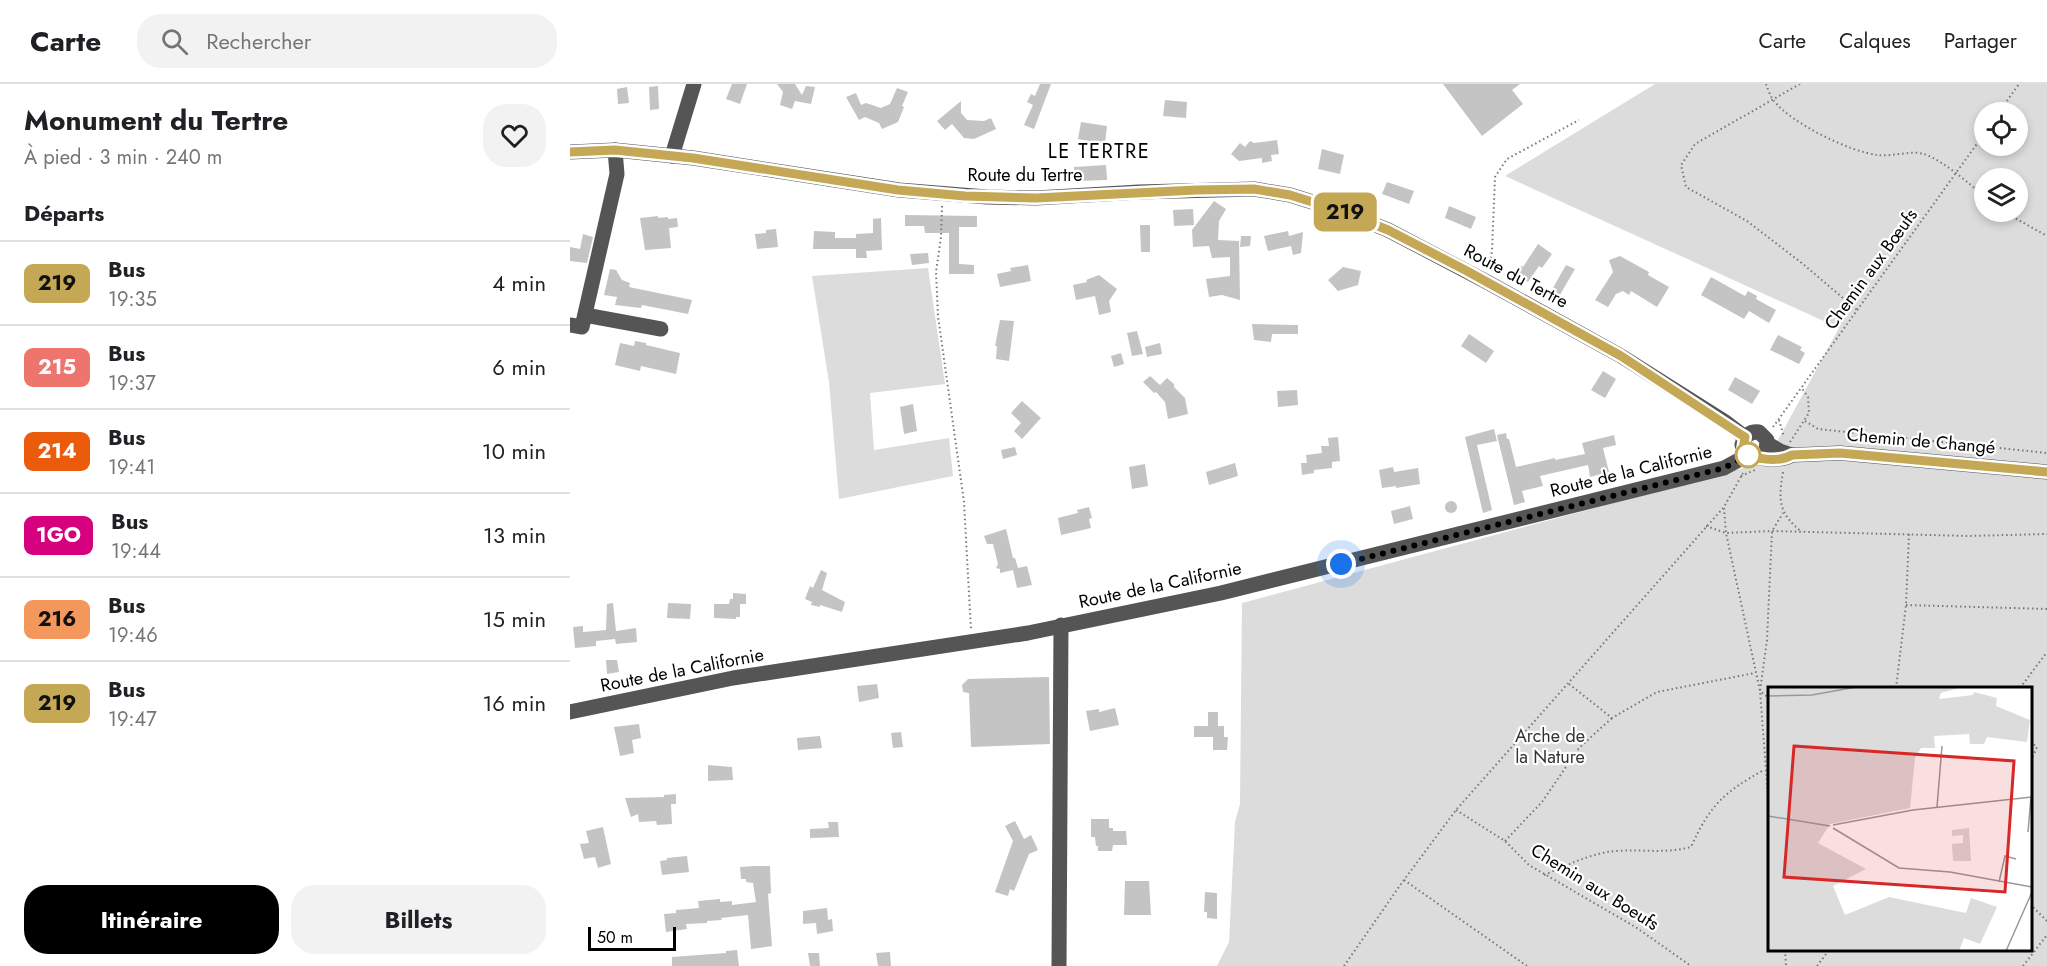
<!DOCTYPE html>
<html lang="fr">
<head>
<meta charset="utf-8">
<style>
  body { margin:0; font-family:Jost,sans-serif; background:#f2f2f2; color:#202124; height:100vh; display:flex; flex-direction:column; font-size:22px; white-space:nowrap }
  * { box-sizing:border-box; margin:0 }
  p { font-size:20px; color:#757577 }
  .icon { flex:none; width:33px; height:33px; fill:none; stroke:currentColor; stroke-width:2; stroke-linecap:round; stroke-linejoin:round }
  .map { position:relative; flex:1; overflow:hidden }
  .drawer { display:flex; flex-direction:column; background:#fff; width:570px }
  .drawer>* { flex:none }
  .badge { padding:0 12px; border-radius:9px; font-size:21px; line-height:39px }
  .fabs { position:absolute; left:1404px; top:18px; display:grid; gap:12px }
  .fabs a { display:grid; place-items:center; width:54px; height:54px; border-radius:50%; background:#fff; box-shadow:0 3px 9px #0003; font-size:30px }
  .scale { position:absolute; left:18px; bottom:15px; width:88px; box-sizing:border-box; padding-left:6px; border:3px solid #000; border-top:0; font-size:16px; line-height:21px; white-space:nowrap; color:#000; -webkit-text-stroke:4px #fff; paint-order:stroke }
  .you { position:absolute; width:30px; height:30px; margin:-15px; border:4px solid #fff; border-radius:50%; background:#1a73e8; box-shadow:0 0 0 9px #1a73e833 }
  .map>.badge { position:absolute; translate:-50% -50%; box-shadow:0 0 0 3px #fff }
  h2 { padding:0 24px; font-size:22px; line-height:54px }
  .round { display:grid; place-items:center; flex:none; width:63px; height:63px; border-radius:24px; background:#f2f2f2 }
  .summary { display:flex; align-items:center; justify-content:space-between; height:102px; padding:0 24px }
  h1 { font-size:28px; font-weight:700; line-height:45px }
  .primary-button { display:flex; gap:12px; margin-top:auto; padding:12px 24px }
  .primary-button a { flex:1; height:69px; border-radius:24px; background:#000; color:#fff; font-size:24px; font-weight:700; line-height:69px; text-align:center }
  .primary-button a+a { background:#f2f2f2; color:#202124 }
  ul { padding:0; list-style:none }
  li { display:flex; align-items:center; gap:18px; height:84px; padding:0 24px; border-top:2px solid #e0e0e0 }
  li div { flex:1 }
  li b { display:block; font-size:22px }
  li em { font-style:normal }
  li .badge { min-width:66px; font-weight:700; text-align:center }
  header { display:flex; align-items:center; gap:36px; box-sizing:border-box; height:84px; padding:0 30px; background:#fff; border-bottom:2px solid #e0e0e0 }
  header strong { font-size:28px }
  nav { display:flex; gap:33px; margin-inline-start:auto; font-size:21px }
  .search { width:420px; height:54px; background:#f2f2f2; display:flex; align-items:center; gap:15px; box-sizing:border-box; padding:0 21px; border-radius:24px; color:#757577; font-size:22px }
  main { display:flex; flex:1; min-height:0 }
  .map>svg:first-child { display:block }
  .green { fill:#dcdcdc; fill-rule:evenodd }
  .building { fill:#c4c4c4 }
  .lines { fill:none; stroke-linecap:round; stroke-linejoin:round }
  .path { stroke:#777; stroke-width:2; stroke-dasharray:1.5 3; stroke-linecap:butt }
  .minor { stroke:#555; stroke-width:15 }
  .line-casing { stroke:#fff; stroke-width:14 }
  .line { stroke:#c4a856; stroke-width:9 }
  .walk { stroke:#000; stroke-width:6; stroke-dasharray:0 10.8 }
  .stop-dot { fill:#fff; stroke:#c4a856; stroke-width:3 }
  .labels { text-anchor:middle; stroke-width:4.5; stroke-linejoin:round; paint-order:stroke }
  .street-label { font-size:18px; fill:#000; stroke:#fff }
  .park-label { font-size:18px; fill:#333; stroke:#fff }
  .neighbourhood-label { font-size:20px; letter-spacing:1.5px; fill:#000; stroke:#fff }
  .inset-road { fill:none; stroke:#999; stroke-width:1.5 }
  .view { fill:#d62828; fill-opacity:0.15; stroke:#d62828; stroke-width:3 }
  .inset-edge { fill:none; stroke:#000; stroke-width:3 }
</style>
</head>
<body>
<header>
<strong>Carte</strong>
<div class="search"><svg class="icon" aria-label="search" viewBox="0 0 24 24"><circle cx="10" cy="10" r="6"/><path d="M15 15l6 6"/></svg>Rechercher</div>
<nav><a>Carte</a><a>Calques</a><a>Partager</a></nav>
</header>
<main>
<section class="drawer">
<div class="summary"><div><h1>Monument du Tertre</h1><p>À pied · 3 min · 240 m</p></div><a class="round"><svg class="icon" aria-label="heart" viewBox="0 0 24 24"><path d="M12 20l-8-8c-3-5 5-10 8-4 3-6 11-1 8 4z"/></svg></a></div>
<h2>Départs</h2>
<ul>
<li><span class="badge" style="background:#c4a856;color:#111">219</span><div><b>Bus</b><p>19:35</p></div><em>4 min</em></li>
<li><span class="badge" style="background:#ee756d;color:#fff">215</span><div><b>Bus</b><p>19:37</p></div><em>6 min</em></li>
<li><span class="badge" style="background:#ea5b0c;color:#fff">214</span><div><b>Bus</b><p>19:41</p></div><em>10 min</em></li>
<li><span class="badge" style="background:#d7007f;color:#fff">1GO</span><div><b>Bus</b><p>19:44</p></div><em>13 min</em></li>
<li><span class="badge" style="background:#f3975d;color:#111">216</span><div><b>Bus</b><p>19:46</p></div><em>15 min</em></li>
<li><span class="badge" style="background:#c4a856;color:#111">219</span><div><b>Bus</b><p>19:47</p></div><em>16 min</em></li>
</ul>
<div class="primary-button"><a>Itinéraire</a><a>Billets</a></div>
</section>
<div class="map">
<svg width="1477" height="882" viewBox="0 0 1477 882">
  <rect width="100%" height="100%" fill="#fff"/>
  <g class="green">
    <path d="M1085 0H1477V882H647L659 858 665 738 670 720 672 519 1196 378 1269 244 935 92ZM1414 28H1448V62H1414ZM1414 94H1448V128H1414ZM1200 604H1460V866H1200Z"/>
    <path d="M358 184 375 300 300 309 304 366 379 354 383 392 269 415 259 298 242 192Z"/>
  </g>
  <g class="building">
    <path d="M162 0H177L170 20 156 15Z"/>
    <path d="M207 0H225L232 11 236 2 245 3 241 20 225 17 222 25 210 21 213 8Z"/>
    <path d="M470 0H481L464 45 454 41 463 21 457 18 461 10 465 12Z"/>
    <path d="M873 0H950L942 6 953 20 912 52Z"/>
    <path d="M88 2 89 25 80 26 79 3Z"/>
    <path d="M57 3 59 19 48 20 47 5Z"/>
    <path d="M327 4 338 8 332 22 334 23 328 38 312 45 309 39 295 33 289 36 276 13 286 9 291 21 296 19 311 24 320 20Z"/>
    <path d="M595 16 617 18 616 34 593 32Z"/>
    <path d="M391 17V29L397 36 414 37 421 34 426 45 404 55 394 54 382 40 375 46 367 37Z"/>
    <path d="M511 38 537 42 535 60 508 55Z"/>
    <path d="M707 56 709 70 701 71 702 77 692 79V74L669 77 661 70 670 59 675 63 680 57 684 59Z"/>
    <path d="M752 65 774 71 770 90 748 85Z"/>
    <path d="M536 81 537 96 505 97 504 83Z"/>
    <path d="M817 98 844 107 839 120 812 110Z"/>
    <path d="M644 117 656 125 649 137 648 156 669 157 670 216 652 211 639 213 636 195 660 192V173L642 174 639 162 623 163 622 146Z"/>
    <path d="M879 122 906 133 901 145 875 134Z"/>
    <path d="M623 125 624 141 604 142 603 126Z"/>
    <path d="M335 131 407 132V143H389V180L404 181V190H379V149H355L354 142H335Z"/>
    <path d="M88 132V134L98 133V135L107 134 108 143 99 144 101 164 75 166 70 134Z"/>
    <path d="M311 134 312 166 296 167 297 174H286V165H243L244 147 265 148V154H286V150L303 149V135Z"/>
    <path d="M570 141H580V168H571Z"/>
    <path d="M206 145 208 163 187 165 185 150 196 149V146Z"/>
    <path d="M718 147 719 152 733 148 731 169 723 171 721 162 698 167 694 152Z"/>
    <path d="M13 150 23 153 17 179 0 177V163L10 165Z"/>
    <path d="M671 152H681L680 162 670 163Z"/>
    <path d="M968 160 982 170 972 184 969 182 958 198 945 189 951 182 953 183Z"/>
    <path d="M358 169 359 179 342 181 340 170Z"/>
    <path d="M1050 172 1079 188 1078 191 1099 203 1087 223 1061 207 1059 211 1053 207 1046 210 1038 223 1025 216 1043 188 1039 176Z"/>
    <path d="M458 181 461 197 430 203 427 190 441 187 440 184Z"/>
    <path d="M996 181 1005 185 987 216 979 211Z"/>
    <path d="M773 183 791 187 788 201 768 207 758 196Z"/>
    <path d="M40 185 46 186 52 196 60 199 59 203 122 216 118 230 72 221 71 224 45 221 47 213 34 211Z"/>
    <path d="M529 191 547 205 539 217 541 228 529 231 525 212 506 216 503 201 517 198 516 196Z"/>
    <path d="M1141 193 1175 212 1178 207 1187 212 1186 215 1206 226 1199 239 1179 227 1174 235 1131 211Z"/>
    <path d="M430 236 444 237 439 277 426 275 427 262H425Z"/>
    <path d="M682 240 728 241V250H702L701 258 684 256Z"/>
    <path d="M567 247 573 270 562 272 557 249Z"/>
    <path d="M899 250 924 267 916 279 891 262Z"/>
    <path d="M1208 251 1232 263 1230 266 1235 269 1229 280 1200 266Z"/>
    <path d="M65 257 76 259V261L110 269 106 290 71 282 70 287 45 281 50 259 64 262Z"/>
    <path d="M590 259 592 270 577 273 575 263Z"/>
    <path d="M551 269 554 280 544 283 541 272Z"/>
    <path d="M1033 287 1046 295 1035 314 1021 306Z"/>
    <path d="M580 292 590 301 597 294 604 300V303L615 314 618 330 598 335 595 318 586 308 584 309 573 298Z"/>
    <path d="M1165 293 1190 307 1182 320 1158 306Z"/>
    <path d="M727 306 728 321 708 323 707 307Z"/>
    <path d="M452 317 471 334 452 355 444 347 451 339 441 329Z"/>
    <path d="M343 320 347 347 334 350 330 323Z"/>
    <path d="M924 345 927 357 907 361 922 426 913 429 895 353Z"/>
    <path d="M936 349 937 355H939L946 383 985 374V376L1015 370 1012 359 1044 351 1046 361 1033 364 1039 388 1020 393 1018 381 970 392 973 402 952 407 955 418 944 421 927 351Z"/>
    <path d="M768 353 770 377 762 378V384L744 386V389L732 391 731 379H737L736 371 752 369 751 362H759L758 354Z"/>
    <path d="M445 363 447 371 433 375 431 366Z"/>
    <path d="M665 379 668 392 639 401 636 388Z"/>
    <path d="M575 380 578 402 562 405 559 383Z"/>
    <path d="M823 383 824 388 848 384 850 400 826 404V402L812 404 809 386Z"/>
    <circle cx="881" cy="423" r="6"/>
    <path d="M840 422 843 435 824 440 821 427Z"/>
    <path d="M519 423 522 434 519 435 521 444 491 451 488 434 508 429 507 426Z"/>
    <path d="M436 445 443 474H445L448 484 457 482 462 501 447 504 443 486 430 489V485L426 484 428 480 423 460H417L414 452Z"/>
    <path d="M251 486 257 489 252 506 275 518 272 528 250 521V523L241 521 242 518 235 515 240 502 243 504Z"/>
    <path d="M163 509 176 510V520H170V533H166V535L144 534V520H159L160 515H163Z"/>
    <path d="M43 519 46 547 66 544 67 558 46 560 45 555 26 557V562L5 564 3 543 13 542V548L36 546 37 520Z"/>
    <path d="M98 519 121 520 120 535 97 534Z"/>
    <path d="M36 576H47L49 588 37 590Z"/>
    <path d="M479 593 480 660 401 663 399 609 393 608 392 601 398 595Z"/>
    <path d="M307 600 309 614 289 618 287 602Z"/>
    <path d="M545 624 549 641 520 647 516 627 529 625V628Z"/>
    <path d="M638 628H648V642H654V653H658L657 666H643V653H624V642H638Z"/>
    <path d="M69 640 71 654 62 656 64 669 50 672 44 643Z"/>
    <path d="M331 648 333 663 323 664 321 649Z"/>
    <path d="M250 652 252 664 228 666 227 654Z"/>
    <path d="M138 681 162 683 163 696 138 697Z"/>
    <path d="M106 710V720H101L102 740 87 741 86 737 69 738 68 730 61 733 55 714 94 713V711Z"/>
    <path d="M521 735H539V744H543V747H556L557 761H543L542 767H528V762H526L525 753H521Z"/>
    <path d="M445 737 454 755 461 751 468 766 459 770 444 807 440 805 438 812 425 808 443 757 435 742Z"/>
    <path d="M258 738H268L269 753 240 754V745L259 744Z"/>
    <path d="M33 743 41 780 28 784 25 773 14 775 10 760 19 759 16 747Z"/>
    <path d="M117 772 119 788 92 791 90 777 97 776V774Z"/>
    <path d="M185 782H200L201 809 198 810 202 862 181 865 178 831 151 834 152 836 137 837V839L116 840 117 845 96 848 94 830 106 829V826L129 824 128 817 150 815V818L162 817V821L186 818 183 799 176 798V795H171L170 783Z"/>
    <path d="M555 797H579L581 831H554Z"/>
    <path d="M635 808 647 809V835L637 834V828H634Z"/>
    <path d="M257 824 258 836 262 835 263 847 247 850 246 839 233 840V827Z"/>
    <path d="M167 866 169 882H102V873L156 869V867Z"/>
    <path d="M320 868 321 882H308L306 869Z"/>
    <path d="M238 869H249L250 882H240Z"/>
  </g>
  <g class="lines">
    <g class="path">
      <path d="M1196 0C1198 5 1200 12 1204 17 1221 39 1280 68 1308 71 1322 73 1341 66 1354 70 1374 77 1398 99 1414 112"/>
      <path d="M1230 0 1125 60 1111 81 1116 103 1177 137 1233 180 1287 226"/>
      <path d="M1429 28 1449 0"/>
      <path d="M372 122 371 153 366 188 368 232 394 418 401 546"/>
      <path d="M1434 128 1477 152"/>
      <path d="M919 183 922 167 925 93 937 75 1009 36"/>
      <path d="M1209 336 1214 353"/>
      <path d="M1235 337 1248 345 1477 369"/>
      <path d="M1203 343 1414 50"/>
      <path d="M1220 358 1239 329 1238 313 1231 303"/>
      <path d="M1213 388C1208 417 1209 430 1232 448"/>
      <path d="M1171 392 1185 386"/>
      <path d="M1154 424 1156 449 1190 607 1200 738"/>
      <path d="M1136 442 1156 449 1202 447 1399 452 1477 450"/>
      <path d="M1336 521 1477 525"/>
      <path d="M999 600 1042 634 1087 608 1185 589"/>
      <path d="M1326 604 1336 521 1339 450"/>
      <path d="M1450 604 1477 568"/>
      <path d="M1200 615 1190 607 1197 556 1202 447 1213 429"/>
      <path d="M1460 658 1467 663 1460 679"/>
      <path d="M886 726 935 757 959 781 1067 844 1121 882"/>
      <path d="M935 757 972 718 1009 664 1042 634"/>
      <path d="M974 791C998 781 1021 769 1046 767 1073 765 1094 770 1121 763 1140 721 1154 708 1194 686"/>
      <path d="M834 796 957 882"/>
      <path d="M1460 820 1477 837"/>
      <path d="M1215 866 1216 882"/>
      <path d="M774 882 831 800 886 726 1154 423 1173 389"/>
      <path d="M1247 882 1259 866"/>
      <path d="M1453 882 1477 851"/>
    </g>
    <g class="minor">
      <path d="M0 68 45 66 123 74 329 106 417 113 466 114 569 108 684 105 720 111 768 126 818 146 917 198 1051 272 1154 337 1175 353"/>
      <path d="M102 72 124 0"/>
      <path d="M15 231 91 245"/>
      <path d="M0 241 12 243 47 90 45 66"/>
      <path d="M1198 360 1210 367 1222 371 1270 369 1477 388"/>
      <path d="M1189 373 1196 368 1197 356 1189 348C1180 347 1174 352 1172 361L1178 371C1191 375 1210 378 1222 371"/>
      <path d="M0 628 163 594 458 549 651 509 1154 384 1178 371"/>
      <path d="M489 882 491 541"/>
    </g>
  </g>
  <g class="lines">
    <g class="line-casing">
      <path id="line" d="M0 68 45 66 123 74 328 106 395 112 466 114 626 106 684 105 720 111 768 126 818 146 897 187 1051 272 1170 350 1175 353 1173 365C1181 377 1210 378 1222 371L1270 369 1477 388"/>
    </g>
    <use href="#line" class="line"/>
    <path class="walk" d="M771 480 1154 384 1178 371"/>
  </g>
  <circle class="stop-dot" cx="1178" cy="371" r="12"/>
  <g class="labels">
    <g class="street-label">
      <text x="455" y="97">Route du Tertre</text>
      <text transform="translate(1301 185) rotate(-54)" y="6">Chemin aux Bœufs</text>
      <text transform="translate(946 192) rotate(28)" y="6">Route du Tertre</text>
      <text transform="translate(1351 357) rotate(5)" y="6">Chemin de Changé</text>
      <text transform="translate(1061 387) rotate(-14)" y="6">Route de la Californie</text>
      <text transform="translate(590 501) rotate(-12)" y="6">Route de la Californie</text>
      <text transform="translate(112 586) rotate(-11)" y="6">Route de la Californie</text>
      <text transform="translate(1025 803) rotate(32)" y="6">Chemin aux Boeufs</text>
    </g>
    <g class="park-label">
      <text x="980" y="658">Arche de<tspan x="980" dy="21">la Nature</tspan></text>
    </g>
    <g class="neighbourhood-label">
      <text x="529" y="74">LE TERTRE</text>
    </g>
  </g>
  <g transform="translate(1198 603)">
    <rect width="264" height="264" fill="#fff"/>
    <path d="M0 0H194L173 6 171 12 205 8 206 5 229 11 228 19 262 33 259 55 219 50 216 57H202L201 47 166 49 167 61H153L147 71 142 121 62 137 50 156 98 182 65 199 77 228 121 210 198 226 203 211 229 220 212 257 196 251 191 264H0ZM201 141 203 174H185L184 157 195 156V148L184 149V143Z" fill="#dcdcdc"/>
    <path class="inset-road" d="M0 9 44 8 88 0M169 120 174 59M0 129 62 139M65 138 145 123 264 110M65 141 131 181 182 185 264 200M260 145 263 110M231 195 237 169 248 172M238 264 264 205"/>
    <path class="view" d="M26 59 246 74 237 205 16 190Z"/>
    <rect width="264" height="264" class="inset-edge"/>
  </g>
</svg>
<div class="fabs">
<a><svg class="icon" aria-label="locate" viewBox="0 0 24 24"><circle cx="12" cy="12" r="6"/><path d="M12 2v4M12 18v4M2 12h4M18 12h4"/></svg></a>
<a><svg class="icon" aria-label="layers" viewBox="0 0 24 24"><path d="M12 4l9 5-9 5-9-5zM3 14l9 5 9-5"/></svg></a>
</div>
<div class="scale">50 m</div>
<div class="you" style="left:771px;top:480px"></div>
<b class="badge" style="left:775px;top:128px;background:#c4a856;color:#111">219</b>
</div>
</main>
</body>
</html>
